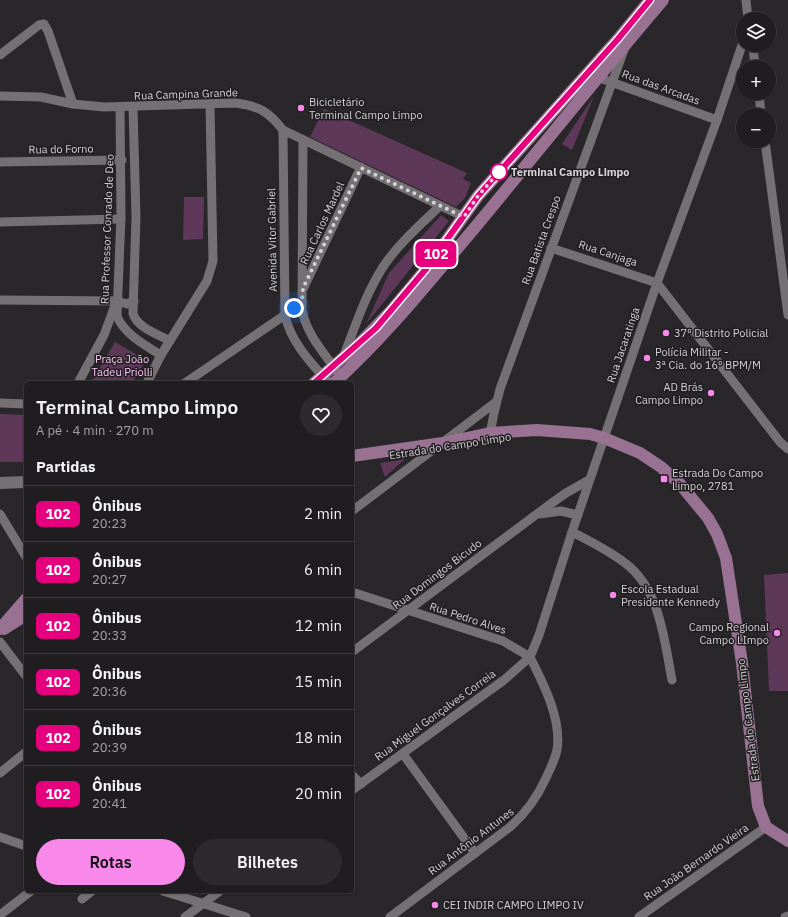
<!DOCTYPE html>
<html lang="pt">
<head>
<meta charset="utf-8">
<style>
  body { margin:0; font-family:"IBM Plex Sans",sans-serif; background:#2d2a2d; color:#f1f3f6; height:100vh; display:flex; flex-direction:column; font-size:15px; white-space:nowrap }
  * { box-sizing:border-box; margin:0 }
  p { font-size:13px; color:#a2a2a5 }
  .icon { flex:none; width:22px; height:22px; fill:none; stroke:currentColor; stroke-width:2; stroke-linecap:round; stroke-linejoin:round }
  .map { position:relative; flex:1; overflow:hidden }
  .details { position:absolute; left:24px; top:381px; width:330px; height:512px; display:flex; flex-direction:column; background:#201d20; border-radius:6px; box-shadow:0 1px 3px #0004,0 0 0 1px #3d3b3e }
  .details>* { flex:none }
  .badge { padding:0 8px; border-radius:6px; font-size:14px; line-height:26px }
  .fabs { position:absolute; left:736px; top:12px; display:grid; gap:8px }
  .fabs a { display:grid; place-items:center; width:40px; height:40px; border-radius:50%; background:#201d20; box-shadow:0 1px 3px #0004,0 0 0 1px #3d3b3e; font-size:20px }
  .you { position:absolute; width:20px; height:20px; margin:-10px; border:3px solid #fff; border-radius:50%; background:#1a73e8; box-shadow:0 0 0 6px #1a73e833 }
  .map>.badge { position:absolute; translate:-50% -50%; box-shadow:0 0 0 2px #fff }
  h2 { padding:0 12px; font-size:15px; line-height:36px }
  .round { display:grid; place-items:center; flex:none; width:42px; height:42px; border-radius:21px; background:#2d2a2d }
  .overview { display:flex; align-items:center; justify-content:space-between; height:68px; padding:0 12px }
  h1 { font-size:19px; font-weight:600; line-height:30px }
  .cta { display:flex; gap:8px; margin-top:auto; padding:8px 12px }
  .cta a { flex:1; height:46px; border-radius:24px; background:#f888ea; color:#111; font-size:16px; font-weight:600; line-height:46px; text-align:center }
  .cta a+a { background:#2d2a2d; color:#f1f3f6 }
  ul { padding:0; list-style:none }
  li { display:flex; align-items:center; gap:12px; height:56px; padding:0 12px; border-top:1px solid #3d3b3e }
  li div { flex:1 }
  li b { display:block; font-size:15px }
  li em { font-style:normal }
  li .badge { min-width:44px; font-weight:700; text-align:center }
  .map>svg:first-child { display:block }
  .green { fill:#5d3858 }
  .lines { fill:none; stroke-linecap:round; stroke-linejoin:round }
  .minor { stroke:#747073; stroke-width:9 }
  .secondary { stroke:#747073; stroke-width:12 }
  .primary { stroke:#997293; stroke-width:12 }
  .line-casing { stroke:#fff; stroke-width:9 }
  .line { stroke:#e6007e; stroke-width:6 }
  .walk { stroke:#d5d3d5; stroke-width:4; stroke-dasharray:0 7.2 }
  .poi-dot { fill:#f888ea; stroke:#201e20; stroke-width:1.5 }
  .stop-dot { fill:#fff; stroke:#e6007e; stroke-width:2 }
  .labels { text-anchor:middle; stroke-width:3; stroke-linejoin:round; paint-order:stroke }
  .street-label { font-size:11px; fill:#d5d3d5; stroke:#201e20 }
  .poi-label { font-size:11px; fill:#d5d3d5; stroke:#201e20; text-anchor:start }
  .stop-label { font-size:11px; font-weight:bold; fill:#d5d3d5; stroke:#201e20; text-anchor:start }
  .park-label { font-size:11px; fill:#fbc7f2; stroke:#201e20 }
</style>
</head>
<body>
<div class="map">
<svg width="788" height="917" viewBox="0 0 788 917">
  <rect width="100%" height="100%" fill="#2a272a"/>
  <g class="green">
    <path d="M594 96 572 150 562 144Z"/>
    <path d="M324 109 467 173 463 179 471 183 465 198 456 207 310 137Z"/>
    <path d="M184 197H204L203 239 183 240Z"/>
    <path d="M441 215 449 221 366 324 389 273Z"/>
    <path d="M115 342 146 360 132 383H91Z"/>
    <path d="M0 414 26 415V462H0Z"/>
    <path d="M405 459 385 477 380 463Z"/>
    <path d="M788 573V691H769L764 575Z"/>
  </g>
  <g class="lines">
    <g class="minor">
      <path d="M746 0 748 19"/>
      <path d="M753 45 755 67"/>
      <path d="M0 55 39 25 44 24 48 31 73 104"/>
      <path d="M597 77 717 120"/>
      <path d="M759 93 761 115"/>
      <path d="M0 96 41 97 73 104 104 107 235 103C259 106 268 111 283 130L464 217"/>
      <path d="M120 107 121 216 117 316C123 333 146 346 161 355"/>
      <path d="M133 107 136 217 133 313C136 327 157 334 170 341"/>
      <path d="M283 130 285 315C290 341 311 363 329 383"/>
      <path d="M303 140 302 310C307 336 326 355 341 377"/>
      <path d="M765 141 788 315"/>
      <path d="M0 162 122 160"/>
      <path d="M0 222 121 219"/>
      <path d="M551 248 657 283 780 442 788 449"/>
      <path d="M304 287 361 167"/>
      <path d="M0 300 117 301 127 304 134 301"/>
      <path d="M343 358C355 327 365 295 383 267 398 244 420 225 440 206"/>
      <path d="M78 383 104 335 114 308"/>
      <path d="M147 383 161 355 207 281 213 261 210 104"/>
      <path d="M185 383 279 319 302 301"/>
      <path d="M0 403 26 404"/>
      <path d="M489 439 494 413 500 389 624 50"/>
      <path d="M352 511 496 402"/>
      <path d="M0 514 26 557"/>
      <path d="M540 514 561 511 578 515"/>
      <path d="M572 532C590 541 608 550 625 563 660 589 664 639 672 680"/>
      <path d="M352 592 503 641 530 657"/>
      <path d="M0 642 26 676"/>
      <path d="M352 652 549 505 566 493 589 480"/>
      <path d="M403 754 475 853"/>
      <path d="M0 773 26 752"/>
      <path d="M352 775 361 784"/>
      <path d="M352 790 504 680 530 657 539 635 572 532 657 283 717 120 743 42"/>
      <path d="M0 837 26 846"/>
      <path d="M163 891 246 917"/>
      <path d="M82 899 92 891"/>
      <path d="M0 915 31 891"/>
      <path d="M185 917 220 891"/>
      <path d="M390 917 510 827C526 813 537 798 546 778 550 769 555 760 557 750 562 719 543 683 530 657"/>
      <path d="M639 917 766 827"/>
      <path d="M785 917 788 916"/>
    </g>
    <path class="secondary" d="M0 483 26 482"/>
    <g class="primary">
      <path d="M314 383 359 344 390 312 426 269 478 196 618 39 650 0"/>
      <path d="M334 383C385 337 428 283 472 231 536 154 598 76 663 0"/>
      <path d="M352 456 443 443 490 433 537 430 590 434 604 438 640 453 661 467 680 484 708 518 717 534 726 558 742 663 758 806 766 827 788 841"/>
      <path d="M0 629 26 599"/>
      <path d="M4 629 26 615"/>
    </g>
  </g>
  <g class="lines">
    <g class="line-casing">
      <path id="line" d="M314 383 376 328 426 269 478 196 618 39 650 0"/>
    </g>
    <use href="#line" class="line"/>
    <path class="walk" d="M294 308 302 301 303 288 361 168 464 217 478 196 499 172"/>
  </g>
  <g class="poi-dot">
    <circle cx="301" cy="108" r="4"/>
    <circle cx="666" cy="333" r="4"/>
    <circle cx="647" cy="358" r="4"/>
    <circle cx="711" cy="393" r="4"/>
    <rect x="660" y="475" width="8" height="8" rx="2"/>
    <circle cx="613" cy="595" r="4"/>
    <circle cx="777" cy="633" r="4"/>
    <circle cx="435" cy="905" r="4"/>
  </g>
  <circle class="stop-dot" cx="499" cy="172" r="8"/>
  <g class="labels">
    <g class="street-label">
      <text transform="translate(661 87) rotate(20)" y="4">Rua das Arcadas</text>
      <text transform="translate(186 94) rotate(-2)" y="4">Rua Campina Grande</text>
      <text transform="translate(61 149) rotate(-1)" y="4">Rua do Forno</text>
      <text transform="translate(322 223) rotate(-65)" y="4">Rua Carlos Mardel</text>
      <text transform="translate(107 229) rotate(-88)" y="4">Rua Professor Conrado de Deo</text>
      <text transform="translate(272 240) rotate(-91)" y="4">Avenida Vitor Gabriel</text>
      <text transform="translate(541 240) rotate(-70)" y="4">Rua Batista Crespo</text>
      <text transform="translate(608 253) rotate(18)" y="4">Rua Canjaga</text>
      <text transform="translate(623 345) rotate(-71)" y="4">Rua Jacaratinga</text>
      <text transform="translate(450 446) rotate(-9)" y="4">Estrada do Campo Limpo</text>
      <text transform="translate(437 574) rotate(-37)" y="4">Rua Domingos Bicudo</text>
      <text transform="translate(468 618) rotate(18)" y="4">Rua Pedro Alves</text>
      <text transform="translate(435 715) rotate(-36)" y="4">Rua Miguel Gonçalves Correia</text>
      <text transform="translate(748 720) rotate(-97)" y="4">Estrada do Campo Limpo</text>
      <text transform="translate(471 841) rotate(-37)" y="4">Rua Antônio Antunes</text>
      <text transform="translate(696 862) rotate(-35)" y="4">Rua João Bernardo Vieira</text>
    </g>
    <g class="poi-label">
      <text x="309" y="106">Bicicletário<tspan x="309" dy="13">Terminal Campo Limpo</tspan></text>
      <text x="674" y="337">37º Distrito Policial</text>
      <text x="655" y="356">Polícia Militar -<tspan x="655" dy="13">3ª Cia. do 16º BPM/M</tspan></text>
      <text x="703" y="391" text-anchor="end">AD Brás<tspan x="703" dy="13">Campo Limpo</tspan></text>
      <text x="672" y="477">Estrada Do Campo<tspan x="672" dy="13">Limpo, 2781</tspan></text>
      <text x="621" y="593">Escola Estadual<tspan x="621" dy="13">Presidente Kennedy</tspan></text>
      <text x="769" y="631" text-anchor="end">Campo Regional<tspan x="769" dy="13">Campo LImpo</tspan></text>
      <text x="443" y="909">CEI INDIR CAMPO LIMPO IV</text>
    </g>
    <g class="stop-label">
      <text x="511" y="176">Terminal Campo Limpo</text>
    </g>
    <g class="park-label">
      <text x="122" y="363">Praça João<tspan x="122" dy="13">Tadeu Priolli</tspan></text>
    </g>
  </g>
</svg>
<div class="fabs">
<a><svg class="icon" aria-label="layers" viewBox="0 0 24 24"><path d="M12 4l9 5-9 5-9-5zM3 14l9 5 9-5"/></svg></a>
<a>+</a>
<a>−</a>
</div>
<div class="you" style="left:294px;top:308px"></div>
<b class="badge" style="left:436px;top:254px;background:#e6007e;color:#fff">102</b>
<section class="details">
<div class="overview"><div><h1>Terminal Campo Limpo</h1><p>A pé · 4 min · 270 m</p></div><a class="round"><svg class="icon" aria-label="heart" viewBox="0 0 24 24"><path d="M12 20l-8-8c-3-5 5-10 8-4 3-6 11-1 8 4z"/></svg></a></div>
<h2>Partidas</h2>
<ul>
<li><span class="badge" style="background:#e6007e;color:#fff">102</span><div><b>Ônibus</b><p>20:23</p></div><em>2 min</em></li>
<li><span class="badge" style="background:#e6007e;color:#fff">102</span><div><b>Ônibus</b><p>20:27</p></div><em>6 min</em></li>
<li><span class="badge" style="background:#e6007e;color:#fff">102</span><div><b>Ônibus</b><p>20:33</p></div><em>12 min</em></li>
<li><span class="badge" style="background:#e6007e;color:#fff">102</span><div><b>Ônibus</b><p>20:36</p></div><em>15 min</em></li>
<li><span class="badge" style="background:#e6007e;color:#fff">102</span><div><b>Ônibus</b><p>20:39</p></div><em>18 min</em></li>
<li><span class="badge" style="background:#e6007e;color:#fff">102</span><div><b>Ônibus</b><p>20:41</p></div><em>20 min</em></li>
</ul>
<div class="cta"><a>Rotas</a><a>Bilhetes</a></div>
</section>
</div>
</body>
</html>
